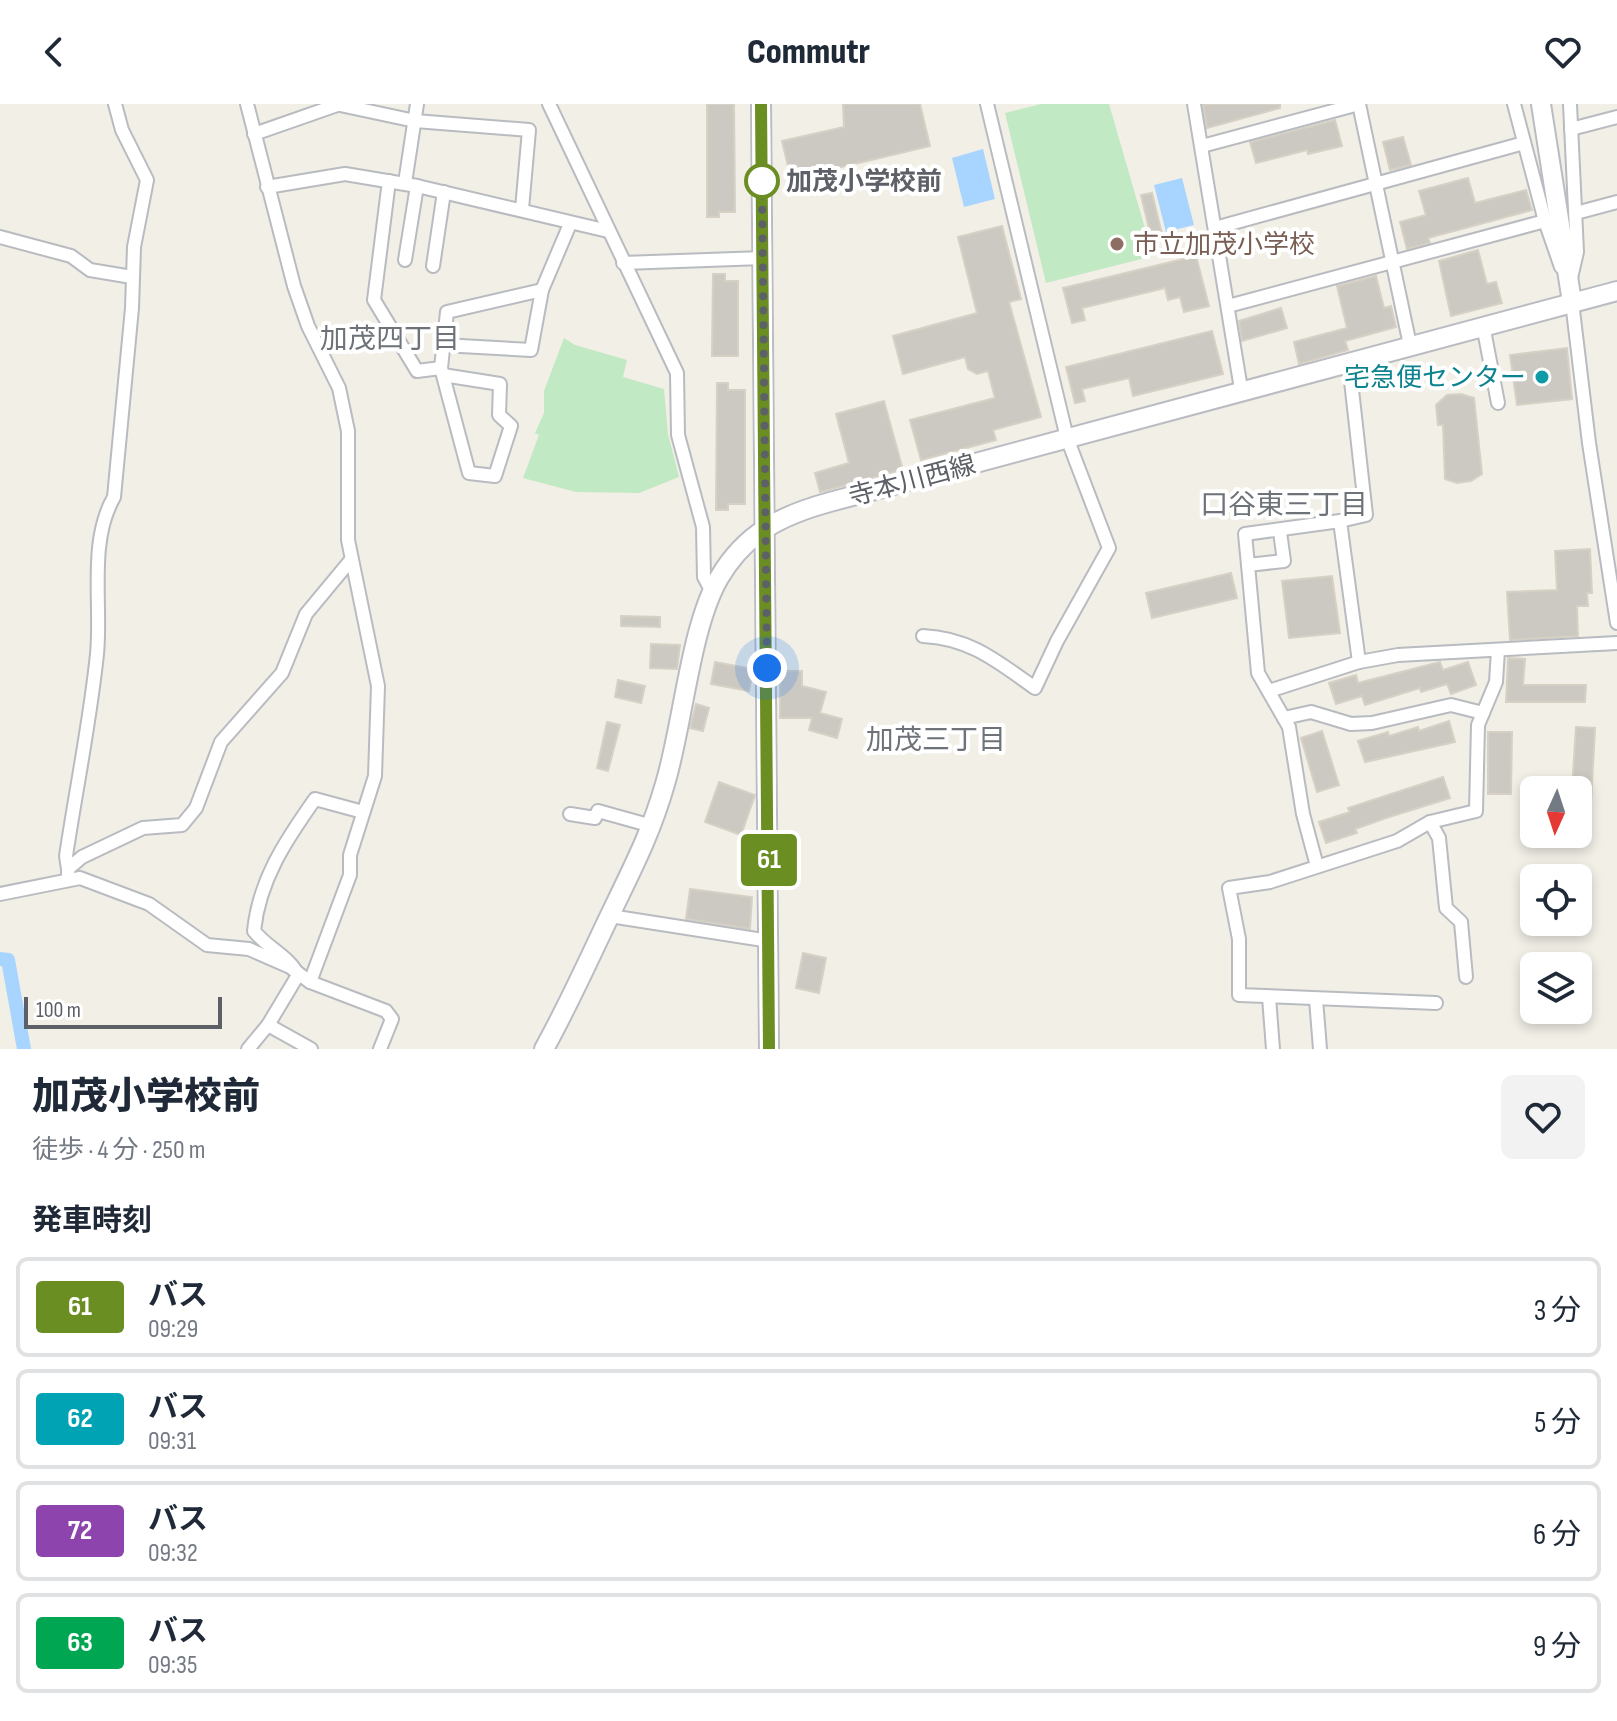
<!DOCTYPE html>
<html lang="ja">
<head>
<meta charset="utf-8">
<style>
  body { margin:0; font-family:"Sofia Sans Condensed","Noto Sans JP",sans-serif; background:#f2f2f3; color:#1f2937; height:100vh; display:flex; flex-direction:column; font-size:30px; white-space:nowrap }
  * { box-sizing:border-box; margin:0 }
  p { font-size:26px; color:#747a83 }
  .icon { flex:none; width:44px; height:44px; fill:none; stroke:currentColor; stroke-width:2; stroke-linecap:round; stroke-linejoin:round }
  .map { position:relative; height:945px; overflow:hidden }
  .drawer { display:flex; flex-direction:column; background:#fff; flex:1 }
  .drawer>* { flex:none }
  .badge { padding:0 16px; border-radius:6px; font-size:28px; line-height:52px }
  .needle { width:52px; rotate:183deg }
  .buttons { position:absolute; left:1520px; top:672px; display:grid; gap:16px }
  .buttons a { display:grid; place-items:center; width:72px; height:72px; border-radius:12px; background:#fff; box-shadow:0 4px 12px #0003; font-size:40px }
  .scale { position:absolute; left:24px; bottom:20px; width:198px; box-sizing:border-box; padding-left:8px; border:4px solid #5d6167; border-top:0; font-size:22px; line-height:28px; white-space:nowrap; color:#5d6167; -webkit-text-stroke:6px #fff; paint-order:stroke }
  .you { position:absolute; width:40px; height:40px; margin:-20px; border:6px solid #fff; border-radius:50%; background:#1a73e8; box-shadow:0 0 0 12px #1a73e833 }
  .map>.badge { position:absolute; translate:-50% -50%; box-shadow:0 0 0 4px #fff }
  h2 { padding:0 32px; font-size:30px; line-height:72px }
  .round { display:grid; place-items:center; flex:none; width:84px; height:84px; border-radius:12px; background:#f2f2f3 }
  .overview { display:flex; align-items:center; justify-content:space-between; height:136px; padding:0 32px }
  h1 { font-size:38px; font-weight:800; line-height:60px }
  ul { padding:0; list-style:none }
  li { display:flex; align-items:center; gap:24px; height:100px; margin:0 16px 12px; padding:0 16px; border:4px solid #e0e1e3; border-radius:12px }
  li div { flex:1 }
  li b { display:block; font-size:30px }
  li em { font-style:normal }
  li .badge { min-width:88px; font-weight:700; text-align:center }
  header { display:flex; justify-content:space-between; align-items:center; height:104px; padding:0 32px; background:#fff; font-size:36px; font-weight:800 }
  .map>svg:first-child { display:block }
  .green { fill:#c1e9c3 }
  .water { fill:#a8d5ff }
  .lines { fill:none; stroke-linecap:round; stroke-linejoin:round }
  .canal { stroke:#a8d5ff; stroke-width:14 }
  .building { fill:#ccc9c3; stroke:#d6d1c4; stroke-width:2 }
  .street-casing { stroke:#b8bbc0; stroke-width:16 }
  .secondary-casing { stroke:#b9bcc2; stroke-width:22 }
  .street { stroke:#fff; stroke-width:12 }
  .secondary { stroke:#fff; stroke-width:18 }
  .line-casing { stroke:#fff; stroke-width:18 }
  .line { stroke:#6b8e23; stroke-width:12 }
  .walk { stroke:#5d6167; stroke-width:8; stroke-dasharray:0 14.4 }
  .stop-dot { fill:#fff; stroke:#6b8e23; stroke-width:4 }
  .education-dot { fill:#8d6e63; stroke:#fff; stroke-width:3 }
  .culture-dot { fill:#0f9aa8; stroke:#fff; stroke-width:3 }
  .labels { text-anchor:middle; stroke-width:8; stroke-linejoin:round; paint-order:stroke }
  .stop-label { font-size:26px; font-weight:bold; fill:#5d6167; stroke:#fff; text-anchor:start }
  .education-label { font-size:26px; fill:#785e54; stroke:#fff; text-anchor:start }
  .culture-label { font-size:26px; fill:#0d838f; stroke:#fff; text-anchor:end }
  .street-label { font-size:26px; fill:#5d6167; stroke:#fff }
  .neighbourhood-label { font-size:28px; fill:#6e7379; stroke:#fff }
</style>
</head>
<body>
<header><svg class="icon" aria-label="back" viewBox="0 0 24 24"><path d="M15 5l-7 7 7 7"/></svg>Commutr<svg class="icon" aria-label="heart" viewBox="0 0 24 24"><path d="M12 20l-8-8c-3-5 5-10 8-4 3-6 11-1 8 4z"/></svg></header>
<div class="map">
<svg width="1617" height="945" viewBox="0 0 1617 945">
  <rect width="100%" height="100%" fill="#f1efe6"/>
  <g class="green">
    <path d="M1041 0H1109L1153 152 1046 179 1005 9Z"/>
    <path d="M564 234 575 241 627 256 623 273 664 285 668 330 679 373 639 389 576 388 523 374 539 331 535 329 544 309V287Z"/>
  </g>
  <g class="water">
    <path d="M983 45 995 95 964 103 952 54Z"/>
    <path d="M1182 74 1194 121 1166 128 1154 81Z"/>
  </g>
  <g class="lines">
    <path class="canal" d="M0 855 8 856 24 945"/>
  </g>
  <g class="building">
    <path d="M707 0H734L735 108H719V113H707Z"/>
    <path d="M843 0H920L930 42 791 75 782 37 844 23Z"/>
    <path d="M1208 0H1280V4L1207 24 1203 1Z"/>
    <path d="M1335 16 1342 42 1308 50 1307 46 1256 59 1250 38Z"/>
    <path d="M1403 33 1411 61 1390 66 1383 38Z"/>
    <path d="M1468 74 1475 99 1526 86 1532 106 1428 134 1430 139 1407 145 1400 118 1426 111 1419 87Z"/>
    <path d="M1152 89 1162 130 1151 133 1141 91Z"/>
    <path d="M1002 122 1021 195 1009 198 1041 313 993 326 996 336 921 356 910 316 995 294 988 267 977 270 968 265 965 253 903 270 893 232 977 209 958 133Z"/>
    <path d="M1478 146 1487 180 1496 178 1502 199 1451 212 1439 157Z"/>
    <path d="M1196 152 1209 202 1184 208 1180 193 1168 196 1165 184 1082 204 1085 216 1072 219 1063 184Z"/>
    <path d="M713 170H725V177H738V252H712Z"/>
    <path d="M1376 172 1384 204 1391 202 1396 223 1345 237 1348 246 1299 260 1294 238 1347 224 1337 182Z"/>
    <path d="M1281 204 1287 224 1242 237 1239 217Z"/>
    <path d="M1212 227 1223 270 1133 292 1129 274 1082 285 1085 297 1075 299 1066 263Z"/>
    <path d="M1567 244 1572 295 1517 301 1510 251Z"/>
    <path d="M717 279H728V286H745V400H728V406H716Z"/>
    <path d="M1461 290 1474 294 1482 370 1471 377 1457 379 1445 375 1443 321H1438L1436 301 1447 291Z"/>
    <path d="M884 297 903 366 820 388 815 369 849 359 836 310Z"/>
    <path d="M1590 445 1592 489H1587L1588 502H1577L1578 532 1510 536 1507 488 1557 486 1555 447Z"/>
    <path d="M1231 469 1237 494 1152 514 1146 489Z"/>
    <path d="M1332 472 1340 529 1289 534 1282 477Z"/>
    <path d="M621 512 660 513V523L621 522Z"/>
    <path d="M651 540 680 541 677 565 650 564Z"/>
    <path d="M1508 554 1525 555 1523 581H1586L1585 598H1506Z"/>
    <path d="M715 558 753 565 749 587 711 580Z"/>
    <path d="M1440 558 1443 566 1468 558 1476 581 1451 590 1447 580 1421 588 1420 584 1365 601 1362 592 1336 600 1329 579 1356 571 1358 579Z"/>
    <path d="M780 567H802V582L826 588 820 609 842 615 837 634 809 626 812 614H780Z"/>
    <path d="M618 576 645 582 641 599 615 593Z"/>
    <path d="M696 600 709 604 703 627 690 624Z"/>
    <path d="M1449 617 1455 638 1365 658 1358 637 1388 628 1389 632 1418 623 1419 627Z"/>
    <path d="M607 618 620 621 608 667 597 664Z"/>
    <path d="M1576 623 1595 624 1591 700 1578 699V686H1572Z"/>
    <path d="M1322 627 1339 681 1317 688 1301 634Z"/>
    <path d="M1488 628H1512L1511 690H1488Z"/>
    <path d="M1443 673 1450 694 1386 714 1355 725 1357 729 1326 739 1319 718 1350 708 1348 704Z"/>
    <path d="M719 678 755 691 741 731 705 718Z"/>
    <path d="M690 785 752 793 750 825 686 815Z"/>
    <path d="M803 849 826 854 819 889 796 884Z"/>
  </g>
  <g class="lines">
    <g class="street-casing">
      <g id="street">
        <path d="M549 0 677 269 678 331 703 423 704 473 712 488"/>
        <path d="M1194 0 1241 285"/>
        <path d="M1359 0 1410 241"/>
        <path d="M1514 0 1545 117"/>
        <path d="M1570 0 1577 148 1571 174"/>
        <path d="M340 1 415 17 529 26 522 105"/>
        <path d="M1571 25 1617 13"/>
        <path d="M254 30 340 0"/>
        <path d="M1202 42 1359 0"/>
        <path d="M389 77 374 196 417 267 441 264"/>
        <path d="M405 79 417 0"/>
        <path d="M267 83 345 70 417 82 608 127"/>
        <path d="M1576 109 1617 98"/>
        <path d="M1215 124 1524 39"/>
        <path d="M0 133 71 152 90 166 132 173"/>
        <path d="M405 156 417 82"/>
        <path d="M623 159 763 154"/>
        <path d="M433 162 444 88"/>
        <path d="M1572 198 1589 339 1617 519"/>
        <path d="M1228 202 1545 117 1561 163"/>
        <path d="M1483 221 1498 299"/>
        <path d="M443 241 531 246 542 186 570 120"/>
        <path d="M1349 259 1366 411 1340 417 1359 558"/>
        <path d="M443 271 500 280 499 311 511 322 495 372 469 369 441 264 447 208 542 186"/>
        <path d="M1280 428 1284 457 1248 461 1258 569 1289 623 1303 710 1317 762"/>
        <path d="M1248 461 1245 430 1340 417"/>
        <path d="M923 532C970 534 998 558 1035 584L1057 537 1109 444 1067 334 987 0"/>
        <path d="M1269 587 1359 558 1398 551 1617 539"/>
        <path d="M1284 614 1311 608 1351 620 1372 619 1451 601 1483 609"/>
        <path d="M570 710 595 714 598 707 652 722"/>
        <path d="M1430 718 1439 734 1446 804 1461 818 1466 873"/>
        <path d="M68 765 66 752C76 685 90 618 97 550 102 500 88 438 114 393L132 204 134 143 147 76 122 26 115 0"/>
        <path d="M68 770V765L82 753 143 724 182 721 196 704 221 638 282 569 306 510 350 457"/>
        <path d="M0 790 80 774 149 800 207 841 249 845 290 863 310 878 350 771V751L375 672 378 582 348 436V327L339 284 308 222 294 182 247 0"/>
        <path d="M610 812 770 837"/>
        <path d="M310 878 386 907 392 915 380 945"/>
        <path d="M1269 893 1273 945"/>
        <path d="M1316 895 1320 945"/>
        <path d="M1436 899 1239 891V835L1229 784 1270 778 1397 737 1430 718 1476 707 1478 621 1496 578 1498 546"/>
        <path d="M248 945 268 921"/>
        <path d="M311 945 268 921 298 871C289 852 267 844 254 827 259 776 286 736 315 695L363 708"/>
      </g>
    </g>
    <g class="secondary-casing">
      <g id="secondary">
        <path d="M761 0 769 945"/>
        <path d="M1541 0 1572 198"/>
        <path d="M544 945C569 900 589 855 611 809 633 763 651 729 665 680 683 621 690 524 719 474 745 429 782 411 830 398L1617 187"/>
      </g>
    </g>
    <use href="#street" class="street"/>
    <use href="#secondary" class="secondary"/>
  </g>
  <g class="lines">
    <g class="line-casing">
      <path id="line" d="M761 0 769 945"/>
    </g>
    <use href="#line" class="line"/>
    <path class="walk" d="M762 77 767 564"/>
  </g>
  <circle class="stop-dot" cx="762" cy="77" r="16"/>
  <circle class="education-dot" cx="1117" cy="140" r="8"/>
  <circle class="culture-dot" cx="1542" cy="273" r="8"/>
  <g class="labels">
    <g class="stop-label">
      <text x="786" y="86">加茂小学校前</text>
    </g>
    <g class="education-label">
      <text x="1133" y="149">市立加茂小学校</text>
    </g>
    <g class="culture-label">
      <text x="1526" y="282">宅急便センター</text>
    </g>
    <g class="street-label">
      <text transform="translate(912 376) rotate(-15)" y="9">寺本川西線</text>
    </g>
    <g class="neighbourhood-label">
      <text x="390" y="244">加茂四丁目</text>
      <text x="1284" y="410">口谷東三丁目</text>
      <text x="936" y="645">加茂三丁目</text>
    </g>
  </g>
</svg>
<div class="buttons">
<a><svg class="needle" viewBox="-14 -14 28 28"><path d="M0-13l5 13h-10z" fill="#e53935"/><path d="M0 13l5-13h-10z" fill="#747a83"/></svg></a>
<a><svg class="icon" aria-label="locate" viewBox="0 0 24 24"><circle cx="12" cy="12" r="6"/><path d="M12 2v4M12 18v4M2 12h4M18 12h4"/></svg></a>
<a><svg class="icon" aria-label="layers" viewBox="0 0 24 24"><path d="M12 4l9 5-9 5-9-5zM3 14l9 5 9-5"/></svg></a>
</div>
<div class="scale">100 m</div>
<div class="you" style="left:767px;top:564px"></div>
<b class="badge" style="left:769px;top:756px;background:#6b8e23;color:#fff">61</b>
</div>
<section class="drawer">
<div class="overview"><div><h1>加茂小学校前</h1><p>徒歩 · 4 分 · 250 m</p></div><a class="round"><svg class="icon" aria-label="heart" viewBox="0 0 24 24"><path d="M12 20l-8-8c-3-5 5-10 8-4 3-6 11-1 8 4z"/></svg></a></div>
<h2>発車時刻</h2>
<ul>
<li><span class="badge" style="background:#6b8e23;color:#fff">61</span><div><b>バス</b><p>09:29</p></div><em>3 分</em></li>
<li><span class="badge" style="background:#00a3b4;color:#fff">62</span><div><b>バス</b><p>09:31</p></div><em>5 分</em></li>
<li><span class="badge" style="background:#8e44ad;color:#fff">72</span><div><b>バス</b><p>09:32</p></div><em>6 分</em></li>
<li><span class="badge" style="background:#00a651;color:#fff">63</span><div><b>バス</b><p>09:35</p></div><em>9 分</em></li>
</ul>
</section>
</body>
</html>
